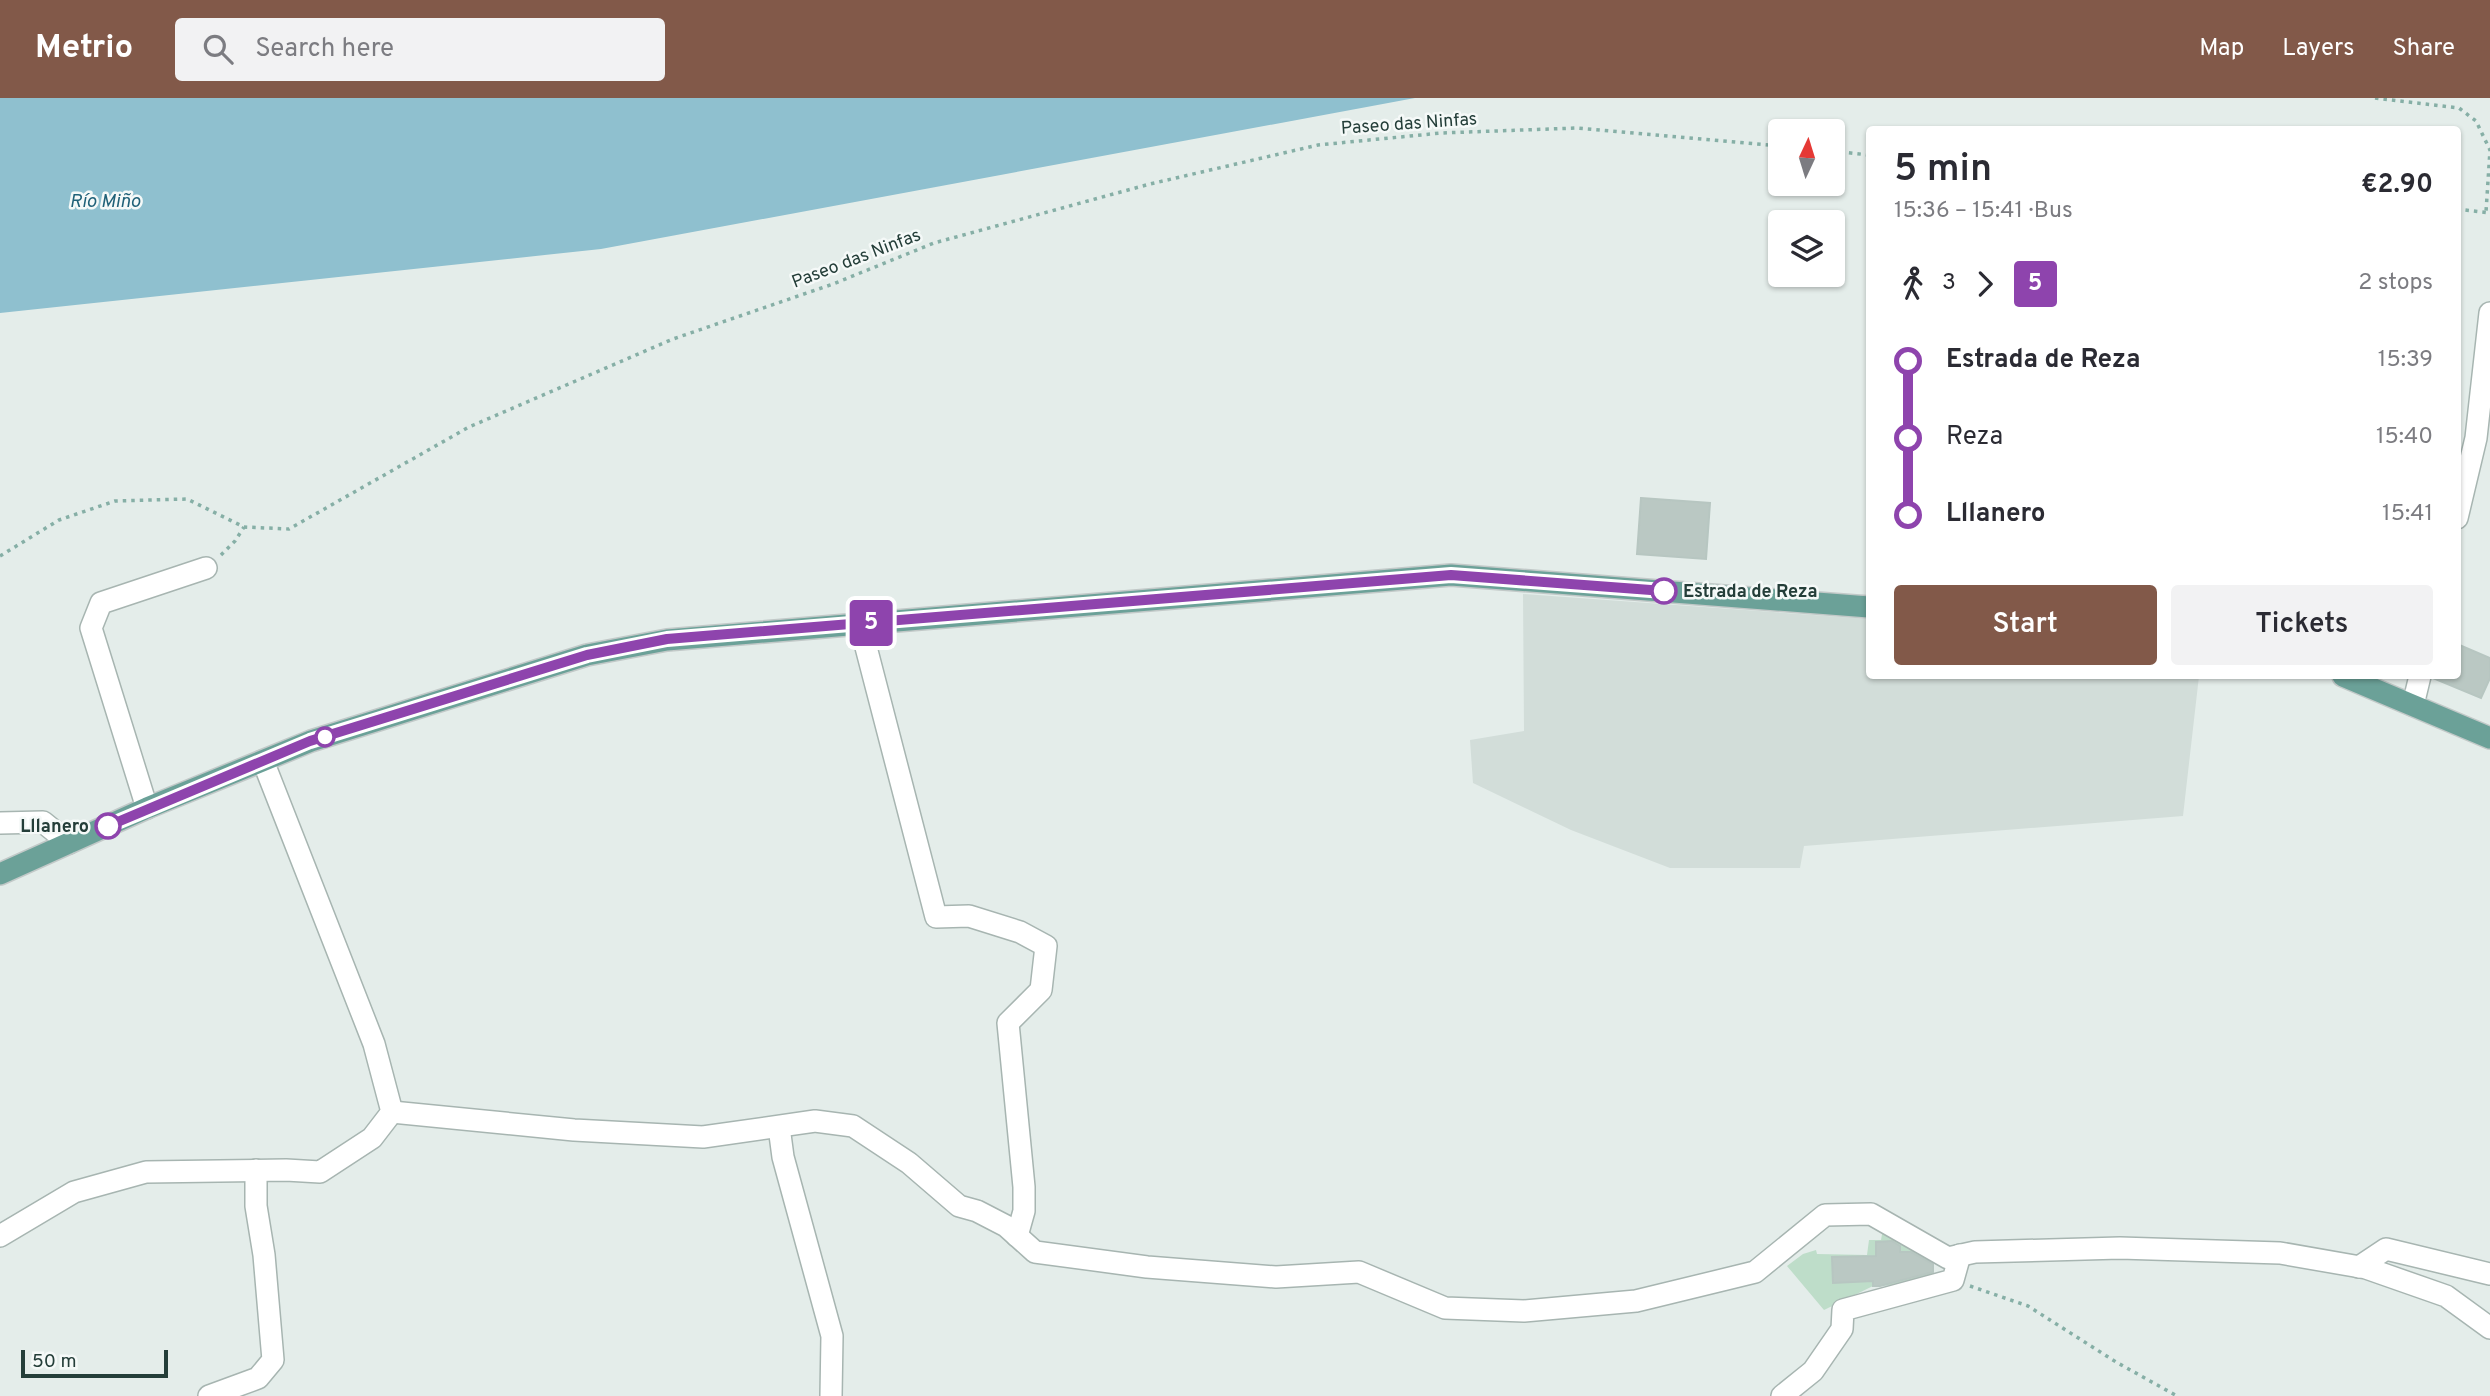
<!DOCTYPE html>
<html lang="en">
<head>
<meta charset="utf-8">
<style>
  body { margin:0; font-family:Overpass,sans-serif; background:#f2f2f3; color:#2b2b33; height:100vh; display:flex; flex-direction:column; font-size:26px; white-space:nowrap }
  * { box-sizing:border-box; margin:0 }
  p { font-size:23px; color:#7c7c81 }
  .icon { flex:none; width:38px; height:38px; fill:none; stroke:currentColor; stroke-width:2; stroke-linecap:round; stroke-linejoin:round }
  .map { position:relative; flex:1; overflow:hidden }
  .side { position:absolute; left:1866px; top:28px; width:595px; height:553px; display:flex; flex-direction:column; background:#fff; border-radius:7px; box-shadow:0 2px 5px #0004 }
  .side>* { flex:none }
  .badge { padding:0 14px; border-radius:5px; font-size:24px; line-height:46px }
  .needle { width:46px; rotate:4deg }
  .buttons { position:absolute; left:1768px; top:21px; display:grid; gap:14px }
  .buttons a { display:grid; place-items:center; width:77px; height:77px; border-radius:7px; background:#fff; box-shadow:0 2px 5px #0004; font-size:35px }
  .scale { position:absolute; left:21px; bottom:18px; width:147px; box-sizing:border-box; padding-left:7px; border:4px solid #243e39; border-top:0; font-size:19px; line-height:24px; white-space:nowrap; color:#243e39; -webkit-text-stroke:5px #f5f9f8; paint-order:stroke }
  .map>.badge { position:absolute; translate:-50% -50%; box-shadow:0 0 0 4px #fff }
  .legs { display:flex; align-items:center; gap:10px; height:77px; padding:0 28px; font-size:23px }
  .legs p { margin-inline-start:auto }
  .head { display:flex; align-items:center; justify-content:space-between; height:119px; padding:0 28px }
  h1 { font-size:38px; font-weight:600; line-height:52px }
  .button { display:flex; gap:14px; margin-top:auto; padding:14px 28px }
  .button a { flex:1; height:80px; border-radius:7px; background:#825949; color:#fff; font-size:28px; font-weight:600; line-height:80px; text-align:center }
  .button a+a { background:#f2f2f3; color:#2b2b33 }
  ul { padding:0 28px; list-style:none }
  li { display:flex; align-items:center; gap:24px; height:77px; font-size:26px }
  li i { display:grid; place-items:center; width:10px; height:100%; margin:0 9px; background:currentColor }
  li i::after { content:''; width:18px; height:18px; margin:-9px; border:5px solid; border-radius:50%; background:#fff }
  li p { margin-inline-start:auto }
  li:first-child i { background:linear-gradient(#0000 50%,currentColor 0) }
  li:last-child i { background:linear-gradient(currentColor 50%,#0000 0) }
  header { display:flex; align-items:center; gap:42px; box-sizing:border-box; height:98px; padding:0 35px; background:#825949; color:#fff }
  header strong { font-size:33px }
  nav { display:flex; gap:38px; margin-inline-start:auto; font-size:24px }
  .search { width:490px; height:63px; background:#f2f2f3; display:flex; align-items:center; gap:18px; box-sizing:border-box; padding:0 24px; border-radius:7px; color:#7c7c81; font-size:26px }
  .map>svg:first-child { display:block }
  .built { fill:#d2ddd9 }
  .green { fill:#beddc9 }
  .water { fill:#8fc0cf }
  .building { fill:#bac8c3; stroke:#b7c6c1; stroke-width:2 }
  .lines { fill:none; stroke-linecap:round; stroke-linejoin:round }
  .minor-casing { stroke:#a7b5b1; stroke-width:24 }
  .major-casing { stroke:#c2c9c8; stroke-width:24 }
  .path { stroke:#86afa6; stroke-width:3.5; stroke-dasharray:3.5 5; stroke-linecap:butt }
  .minor { stroke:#fff; stroke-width:21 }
  .major { stroke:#6ba198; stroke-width:21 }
  .line-1-casing { stroke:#fff; stroke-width:16 }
  .line-1 { stroke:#8e44ad; stroke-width:10 }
  .stop-1-dot { fill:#fff; stroke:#8e44ad; stroke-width:3.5 }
  .labels { text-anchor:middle; stroke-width:5; stroke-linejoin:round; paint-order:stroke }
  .street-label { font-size:18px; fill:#243e39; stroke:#f5f9f8 }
  .stop-label { font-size:18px; font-weight:bold; fill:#243e39; stroke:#f5f9f8; text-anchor:start }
  .water-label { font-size:19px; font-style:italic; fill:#206178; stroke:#f5f9f8 }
</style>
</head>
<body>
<header>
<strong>Metrio</strong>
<div class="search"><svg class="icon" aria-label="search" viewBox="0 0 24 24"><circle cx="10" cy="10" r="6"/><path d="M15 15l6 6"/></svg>Search here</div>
<nav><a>Map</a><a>Layers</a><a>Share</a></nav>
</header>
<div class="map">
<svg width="2490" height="1298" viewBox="0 0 2490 1298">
  <rect width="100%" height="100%" fill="#e4edea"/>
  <path class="built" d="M1523 496 1869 521V578H2199L2183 718 1804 748 1800 770H1670L1571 732 1473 685 1470 642 1524 633Z"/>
  <path class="green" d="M1883 1131 1932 1153 1933 1183 1901 1184V1187L1873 1188 1824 1212 1787 1168 1803 1156 1816 1152 1817 1156 1867 1157 1869 1142H1881Z"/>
  <path class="water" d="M0 0H1415L601 151 0 215Z"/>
  <g class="building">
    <path d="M1641 400 1710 405 1706 461 1637 456Z"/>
    <path d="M2457 546 2490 560V580L2481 600 2433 580V578H2457Z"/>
    <path d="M1892 1143 1900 1148V1154H1911L1933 1166V1174L1880 1188H1873V1183L1833 1185 1832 1159 1876 1158V1144Z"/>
  </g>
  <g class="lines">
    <g class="minor-casing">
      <g id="minor">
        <path d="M2457 420 2476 340 2490 215"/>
        <path d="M860 526 936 819 969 818 1020 834 1046 848 1041 892 1008 925 1024 1089V1113L1017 1138"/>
        <path d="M2413 607 2420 578"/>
        <path d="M147 710 91 530 101 505 206 470"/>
        <path d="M0 725 43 724 69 745"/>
        <path d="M392 1014 574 1032 703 1039 815 1023 853 1028 909 1065 959 1108 977 1113 1006 1128 1035 1154 1147 1169 1276 1179 1359 1174 1445 1210 1524 1213 1636 1203 1755 1174 1825 1117 1871 1116 1948 1160 1975 1154 2120 1150 2280 1155 2366 1170 2446 1198 2490 1230"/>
        <path d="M779 1029 783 1059 832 1238 831 1298"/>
        <path d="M0 1138 74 1094 146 1074 286 1072 320 1074 372 1040 392 1014 374 946 263 663"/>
        <path d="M2359 1169 2386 1151 2490 1176"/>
        <path d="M209 1298 258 1280 273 1262 264 1157 256 1108V1072"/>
        <path d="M1782 1298 1813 1273 1842 1231 1843 1212 1953 1182 1960 1157"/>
      </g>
    </g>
    <g class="major-casing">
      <g id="major">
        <path d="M2343 578 2490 640"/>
        <path d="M0 776 147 710 311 643 587 557 667 542 1451 477 1869 509"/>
      </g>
    </g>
    <g class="path">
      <path d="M2375 0 2459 10 2476 23 2490 52 2486 114"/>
      <path d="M1832 53 1869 57"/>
      <path d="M2457 111 2490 115"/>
      <path d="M221 457 235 443 244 429"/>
      <path d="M0 458 59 422 115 403 187 401 244 429 289 431 469 329 673 241 833 186 934 145 1150 86 1318 47 1441 35 1577 30 1780 48"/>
      <path d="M1970 1188 2028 1208 2116 1264 2177 1298"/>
    </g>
    <use href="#minor" class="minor"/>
    <use href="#major" class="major"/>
  </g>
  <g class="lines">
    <g class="line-1-casing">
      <path id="line-1" d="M108 728 310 643 587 557 667 541 1451 477 1664 493"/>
    </g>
    <use href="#line-1" class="line-1"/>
  </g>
  <g class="stop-1-dot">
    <circle cx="1664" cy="493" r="12"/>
    <circle cx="325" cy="639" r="9"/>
    <circle cx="108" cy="728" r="12"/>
  </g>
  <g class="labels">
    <g class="street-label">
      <text transform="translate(1409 25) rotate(-4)" y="6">Paseo das Ninfas</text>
      <text transform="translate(856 160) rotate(-21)" y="6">Paseo das Ninfas</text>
    </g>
    <g class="stop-label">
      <text x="1683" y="499">Estrada de Reza</text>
      <text x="89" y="734" text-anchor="end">Lllanero</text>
    </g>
    <g class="water-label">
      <text x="105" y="109">Río Miño</text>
    </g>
  </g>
</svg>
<div class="buttons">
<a><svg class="needle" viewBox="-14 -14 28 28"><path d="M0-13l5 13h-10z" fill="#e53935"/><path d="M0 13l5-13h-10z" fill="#7c7c81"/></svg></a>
<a><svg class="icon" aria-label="layers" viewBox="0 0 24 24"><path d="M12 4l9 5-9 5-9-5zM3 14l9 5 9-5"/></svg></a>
</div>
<div class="scale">50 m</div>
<b class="badge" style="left:871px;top:525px;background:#8e44ad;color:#fff">5</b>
<section class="side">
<div class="head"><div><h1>5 min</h1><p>15:36 – 15:41 · Bus</p></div><b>€2.90</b></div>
<div class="legs"><svg class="icon" aria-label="walk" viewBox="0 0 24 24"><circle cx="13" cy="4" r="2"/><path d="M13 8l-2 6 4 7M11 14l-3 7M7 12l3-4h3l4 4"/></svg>3<svg class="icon" aria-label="forward" viewBox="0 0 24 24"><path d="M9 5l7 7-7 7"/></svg><b class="badge" style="background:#8e44ad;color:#fff">5</b><p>2 stops</p></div>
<ul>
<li><i style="color:#8e44ad"></i><b>Estrada de Reza</b><p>15:39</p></li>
<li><i style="color:#8e44ad"></i><span>Reza</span><p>15:40</p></li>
<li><i style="color:#8e44ad"></i><b>Lllanero</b><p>15:41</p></li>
</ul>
<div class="button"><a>Start</a><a>Tickets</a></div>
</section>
</div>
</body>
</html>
